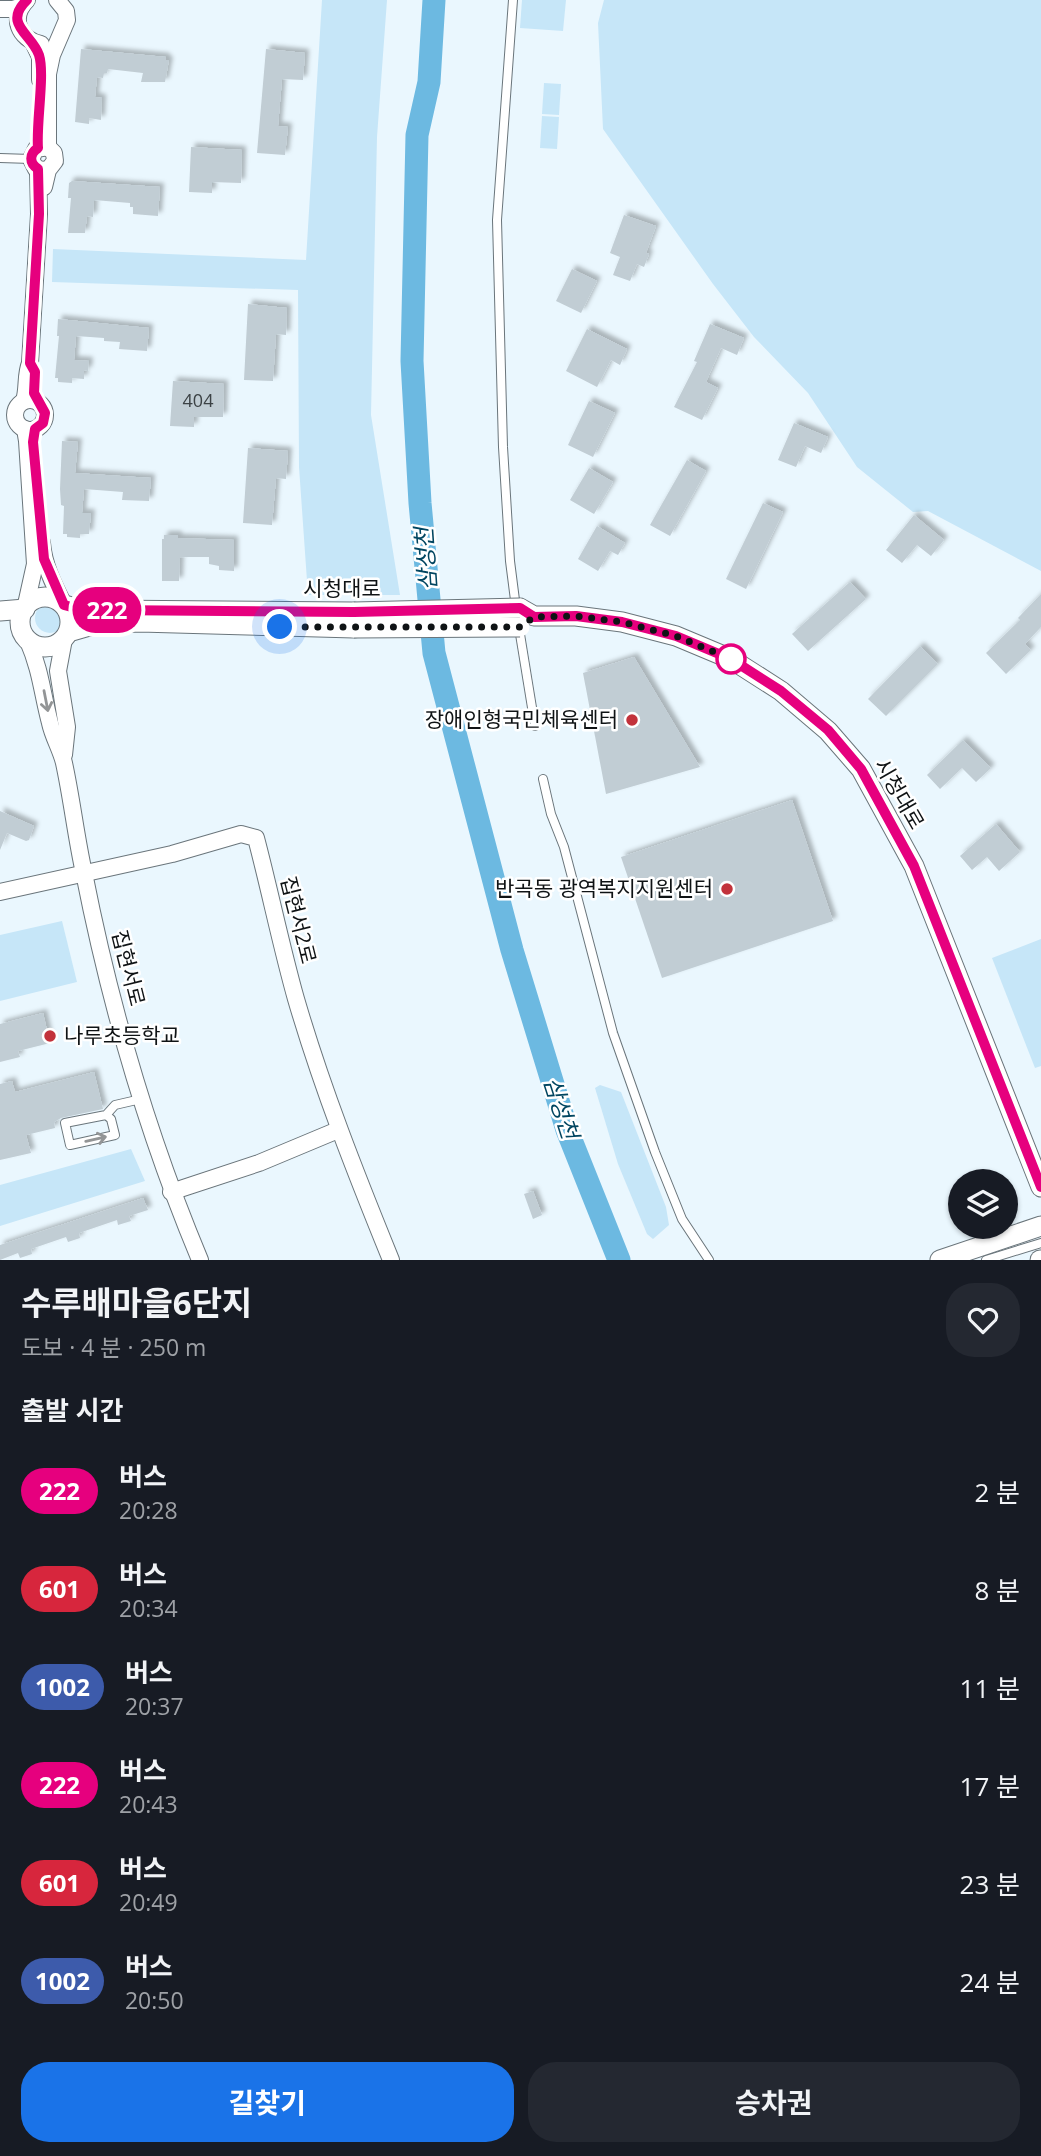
<!DOCTYPE html>
<html lang="ko">
<head>
<meta charset="utf-8">
<style>
  body { margin:0; font-family:"Open Sans","Noto Sans KR",sans-serif; background:#242831; color:#f1f3f6; height:100vh; display:flex; flex-direction:column; font-size:26px; white-space:nowrap }
  * { box-sizing:border-box; margin:0 }
  p { font-size:23px; color:#9ea1a6 }
  .icon { flex:none; width:38px; height:38px; fill:none; stroke:currentColor; stroke-width:2; stroke-linecap:round; stroke-linejoin:round }
  .map { position:relative; height:1260px; overflow:hidden }
  .side { display:flex; flex-direction:column; background:#171b24; flex:1 }
  .side>* { flex:none }
  .badge { padding:0 14px; border-radius:23px; font-size:24px; line-height:46px }
  .fabs { position:absolute; left:948px; top:1169px; display:grid; gap:14px }
  .fabs a { display:grid; place-items:center; width:70px; height:70px; border-radius:50%; background:#171b24; box-shadow:0 2px 5px #0004; font-size:35px }
  .you { position:absolute; width:35px; height:35px; margin:-18px; border:5px solid #fff; border-radius:50%; background:#1a73e8; box-shadow:0 0 0 10px #1a73e833 }
  .map>.badge { position:absolute; translate:-50% -50%; box-shadow:0 0 0 4px #fff }
  h2 { padding:0 21px; font-size:26px; line-height:63px }
  .round { display:grid; place-items:center; flex:none; width:74px; height:74px; border-radius:28px; background:#242831 }
  .head { display:flex; align-items:center; justify-content:space-between; height:119px; padding:0 21px }
  h1 { font-size:33px; font-weight:700; line-height:52px }
  .action { display:flex; gap:14px; margin-top:auto; padding:14px 21px }
  .action a { flex:1; height:80px; border-radius:28px; background:#1a73e8; color:#fff; font-size:28px; font-weight:700; line-height:80px; text-align:center }
  .action a+a { background:#242831; color:#f1f3f6 }
  ul { padding:0; list-style:none }
  li { display:flex; align-items:center; gap:21px; height:98px; padding:0 21px }
  li div { flex:1 }
  li b { display:block; font-size:26px }
  li em { font-style:normal }
  li .badge { min-width:77px; font-weight:700; text-align:center }
  .map>svg:first-child { display:block }
  .green { fill:#c6e6f8 }
  .water { fill:#6cb9e1 }
  .lines { fill:none; stroke-linecap:round; stroke-linejoin:round }
  .river { stroke:#6cb9e1; stroke-width:23 }
  .building { fill:#c1cdd4; filter:url(#shadow) }
  .service-casing { stroke:#6a757b; stroke-width:10 }
  .minor-casing { stroke:#6a757b; stroke-width:18 }
  .tertiary-casing { stroke:#6a757b; stroke-width:21 }
  .service { stroke:#fff; stroke-width:8 }
  .minor { stroke:#fff; stroke-width:16 }
  .tertiary { stroke:#fff; stroke-width:19 }
  .tertiary-bridge-casing { stroke:#6a757b; stroke-width:21; stroke-linecap:butt }
  .tertiary-bridge { stroke:#fff; stroke-width:19 }
  .oneway { stroke:#939596 }
  .line-casing { stroke:#fff; stroke-width:16 }
  .line { stroke:#e6007e; stroke-width:10 }
  .walk { stroke:#0f1315; stroke-width:7; stroke-dasharray:0 12.6 }
  .stop-dot { fill:#fff; stroke:#e6007e; stroke-width:3.5 }
  .poi-dot { fill:#c2323b; stroke:#fff; stroke-width:2.5 }
  .labels { text-anchor:middle; stroke-width:5; stroke-linejoin:round; paint-order:stroke }
  .number-label { font-size:18px; fill:#3c4245 }
  .street-label { font-size:21px; fill:#0f1315; stroke:#fff }
  .poi-label { font-size:21px; fill:#0f1315; stroke:#fff; text-anchor:end }
  .water-label { font-size:23px; font-style:italic; fill:#014560; stroke:#fff }
</style>
</head>
<body>
<div class="map">
<svg width="1041" height="1260" viewBox="0 0 1041 1260">
  <defs>
    <filter id="shadow"><feDropShadow dx="4" dy="-4" stdDeviation="2" flood-color="#0004"/></filter>
  </defs>
  <rect width="100%" height="100%" fill="#eaf7fe"/>
  <g class="green">
    <path d="M322 0H387L377 137 371 415 400 595H308L299 467 298 290 52 282 53 249 306 260Z"/>
    <path d="M522 0H566L563 31 520 28Z"/>
    <path d="M604 0H1041V571L928 511 913 512 857 467 808 393 754 337 713 284 603 129 598 23Z"/>
    <path d="M544 83 561 84 559 115 542 114Z"/>
    <path d="M542 116 559 117 557 149 540 148Z"/>
    <circle cx="50" cy="618" r="15"/>
    <path d="M62 921 77 982 0 1001V935Z"/>
    <path d="M1041 939V1066L1035 1068 992 958Z"/>
    <path d="M600 1085 621 1092 666 1207 669 1225 653 1239 647 1234 618 1164 595 1088Z"/>
    <path d="M131 1149 145 1181 0 1226V1185Z"/>
  </g>
  <path class="water" d="M578 1153 586 1156 599 1192 595 1199 586 1194 574 1164Z"/>
  <g class="lines">
    <path class="river" d="M434 0 429 82 417 135 412 361 420 503 434 653 512 950 567 1130 619 1260"/>
  </g>
  <g class="building">
    <path d="M81 49 166 57V60H169L165 82H141L143 73 108 69 107 73H104L103 78 97 77 95 97 102 98 101 120 89 118V124L75 122Z"/>
    <path d="M266 49 305 53 303 80 282 79 278 126 288 127 285 155 257 153Z"/>
    <path d="M191 147 242 150 241 183 212 182V193L189 192Z"/>
    <path d="M72 181 160 187 158 216 133 214V207H130V203L94 200 93 217 87 216 85 233H68L71 198H68L69 183Z"/>
    <path d="M624 215 656 226 646 253 649 254 644 267 637 264 630 281 613 275 620 257 610 253Z"/>
    <path d="M572 269 597 281 581 313 556 301Z"/>
    <path d="M248 304 287 308 286 335 276 334 273 381 244 380Z"/>
    <path d="M58 319 149 328 147 351 119 349 120 342 104 341V338L76 336 74 360 89 361 88 371 84 370V379L72 378V383L58 382V378H55L59 336H57Z"/>
    <path d="M710 324 744 338 737 355 721 348 706 382 718 388 702 420 674 407 697 362 694 361Z"/>
    <path d="M587 329 627 349 620 365 611 360 597 387 566 371Z"/>
    <path d="M173 381 224 384 223 417H194V427L170 426Z"/>
    <path d="M589 401 615 413 593 457 568 445Z"/>
    <path d="M794 423 828 437 821 453 805 446 796 467 778 460Z"/>
    <path d="M62 441 78 442 75 473 151 478 149 501 122 500 123 492 84 489 82 513H91L89 534H80V538L67 537V534H63L64 506 61 505 60 489Z"/>
    <path d="M248 448 288 451 286 479 276 478 272 525 243 523Z"/>
    <path d="M687 460 706 471 670 536 650 525Z"/>
    <path d="M589 468 613 482 594 514 570 500Z"/>
    <path d="M763 503 783 512 746 589 726 579Z"/>
    <path d="M914 515 944 540 931 556 917 545 902 563 886 550Z"/>
    <path d="M597 526 625 543 618 555 610 551 598 571 578 559Z"/>
    <path d="M164 535H178V538L234 540V571L219 570V566L209 564V557H186L180 558 179 581H162V539H164Z"/>
    <path d="M850 582 866 599 808 651 792 634Z"/>
    <path d="M1041 594V627L1025 644 1031 650 1006 674 986 653 1020 620 1018 618Z"/>
    <path d="M920 646 938 664 886 716 868 699Z"/>
    <path d="M634 657 700 767 606 794 583 673Z"/>
    <path d="M963 740 991 768 976 782 962 768 940 789 927 775Z"/>
    <path d="M792 800 833 921 662 978 621 857Z"/>
    <path d="M0 811 34 826 29 840 26 841 7 833 0 850Z"/>
    <path d="M996 824 1020 852 999 871 987 857 972 870 960 856Z"/>
    <path d="M43 1013 50 1043 18 1051 20 1057 0 1062V1024Z"/>
    <path d="M94 1072 103 1109 61 1118 54 1122 55 1128 26 1135 31 1153 0 1160V1084L12 1081 15 1092Z"/>
    <path d="M533 1191 542 1215 533 1219 524 1194Z"/>
    <path d="M143 1198 148 1210 129 1216 131 1221 118 1225 117 1220 79 1233 80 1238 68 1242 66 1237 31 1249 32 1254 20 1258 18 1253 0 1260V1245Z"/>
  </g>
  <g class="lines">
    <g class="service-casing">
      <g id="service">
        <path d="M513 0 497 220 503 447 510 561 516 608"/>
        <path d="M0 158 31 159"/>
        <path d="M519 628 535 726"/>
        <path d="M543 779 551 814 564 847 613 1033 655 1152 682 1219 709 1260"/>
        <path d="M106 1115 111 1119 115 1135 70 1145 65 1123 106 1115 115 1105 141 1099"/>
        <path d="M986 1260 1041 1243"/>
      </g>
    </g>
    <g class="minor-casing">
      <g id="minor">
        <path d="M27 0C10 17 18 39 41 44"/>
        <path d="M0 9H13L22 6"/>
        <path d="M33 42 40 57V80"/>
        <path d="M48 147V74L52 55 67 20 66 11 57 0"/>
        <path d="M46 170 36 169 31 159 36 149 48 147"/>
        <path d="M44 187 48 170 55 161 54 153 48 147"/>
        <circle cx="30" cy="415" r="15"/>
        <path d="M24 401C28 388 25 375 30 363L39 214 38 169"/>
        <path d="M25 429 27 441 35 564 25 609"/>
        <path d="M42 543C44 566 54 585 64 605"/>
        <path d="M64 639 58 671 67 727 64 755"/>
        <path d="M28 641C41 671 42 693 50 723 53 737 61 750 64 763 72 800 76 837 84 873 110 1005 148 1136 200 1260"/>
        <path d="M0 892 172 854 241 834 256 838C270 891 281 946 296 999 322 1088 356 1174 391 1260"/>
        <path d="M171 1192 259 1163 338 1130"/>
      </g>
    </g>
    <g class="tertiary-casing">
      <g id="tertiary">
        <circle cx="45" cy="622" r="25"/>
        <path d="M64 605 79 609 101 610 354 612"/>
        <path d="M520 608 534 616H576L622 622 676 636 731 659 781 691 828 731 861 769 914 866 1041 1187"/>
        <path d="M0 611 25 609"/>
        <path d="M69 632 100 623 140 622 354 628"/>
        <path d="M940 1260 1041 1226"/>
        <path d="M1040 1260H1041"/>
      </g>
    </g>
    <use href="#service" class="service"/>
    <use href="#minor" class="minor"/>
    <use href="#tertiary" class="tertiary"/>
    <g class="tertiary-bridge-casing">
      <g id="tertiary-bridge">
        <path d="M354 612 520 608"/>
        <path d="M354 628 520 627"/>
      </g>
    </g>
    <use href="#tertiary-bridge" class="tertiary-bridge"/>
  </g>
  <defs><path id="oneway-shaft" d="M-6 0H5M1.5-3L5.5 0L1.5 3" fill="none" stroke-width="1.6" stroke-linecap="round" stroke-linejoin="round" transform="scale(1.75)"/></defs>
  <g class="oneway">
    <use href="#oneway-shaft" transform="translate(46 701) rotate(79)"/>
    <use href="#oneway-shaft" transform="translate(96 1139) rotate(-13)"/>
  </g>
  <g class="lines">
    <g class="line-casing">
      <path id="line" d="M27 0C2 24 32 34 39 55 45 74 36 123 38 148 29 154 29 163 38 169L39 214 30 363 35 372 34 393 45 413 43 423 35 429 33 442 44 559 64 605 79 609 101 610 354 612 520 608 534 617 576 616 622 622 676 636 731 659 781 691 828 730 861 769 914 866 1041 1187"/>
    </g>
    <use href="#line" class="line"/>
    <path class="walk" d="M280 627H520L534 617 576 616 622 622 676 636 731 659"/>
  </g>
  <circle class="stop-dot" cx="731" cy="659" r="14"/>
  <g class="poi-dot">
    <circle cx="632" cy="720" r="7"/>
    <circle cx="727" cy="889" r="7"/>
    <circle cx="50" cy="1036" r="7"/>
  </g>
  <g class="labels">
    <g class="number-label">
      <text x="198" y="407">404</text>
    </g>
    <g class="street-label">
      <text x="342" y="596">시청대로</text>
      <text transform="translate(899 794) rotate(60)" y="7">시청대로</text>
      <text transform="translate(298 920) rotate(76)" y="7">집현서2로</text>
      <text transform="translate(128 968) rotate(76)" y="7">집현서로</text>
    </g>
    <g class="poi-label">
      <text x="618" y="727">장애인형국민체육센터</text>
      <text x="713" y="896">반곡동 광역복지지원센터</text>
      <text x="64" y="1043" text-anchor="start">나루초등학교</text>
    </g>
    <g class="water-label">
      <text transform="translate(426 559) rotate(-94)" y="8">삼성천</text>
      <text transform="translate(561 1108) rotate(72)" y="8">삼성천</text>
    </g>
  </g>
</svg>
<div class="fabs">
<a><svg class="icon" aria-label="layers" viewBox="0 0 24 24"><path d="M12 4l9 5-9 5-9-5zM3 14l9 5 9-5"/></svg></a>
</div>
<div class="you" style="left:280px;top:627px"></div>
<b class="badge" style="left:107px;top:610px;background:#e6007e;color:#fff">222</b>
</div>
<section class="side">
<div class="head"><div><h1>수루배마을6단지</h1><p>도보 · 4 분 · 250 m</p></div><a class="round"><svg class="icon" aria-label="heart" viewBox="0 0 24 24"><path d="M12 20l-8-8c-3-5 5-10 8-4 3-6 11-1 8 4z"/></svg></a></div>
<h2>출발 시간</h2>
<ul>
<li><span class="badge" style="background:#e6007e;color:#fff">222</span><div><b>버스</b><p>20:28</p></div><em>2 분</em></li>
<li><span class="badge" style="background:#d7263d;color:#fff">601</span><div><b>버스</b><p>20:34</p></div><em>8 분</em></li>
<li><span class="badge" style="background:#3d5bab;color:#fff">1002</span><div><b>버스</b><p>20:37</p></div><em>11 분</em></li>
<li><span class="badge" style="background:#e6007e;color:#fff">222</span><div><b>버스</b><p>20:43</p></div><em>17 분</em></li>
<li><span class="badge" style="background:#d7263d;color:#fff">601</span><div><b>버스</b><p>20:49</p></div><em>23 분</em></li>
<li><span class="badge" style="background:#3d5bab;color:#fff">1002</span><div><b>버스</b><p>20:50</p></div><em>24 분</em></li>
</ul>
<div class="action"><a>길찾기</a><a>승차권</a></div>
</section>
</body>
</html>
